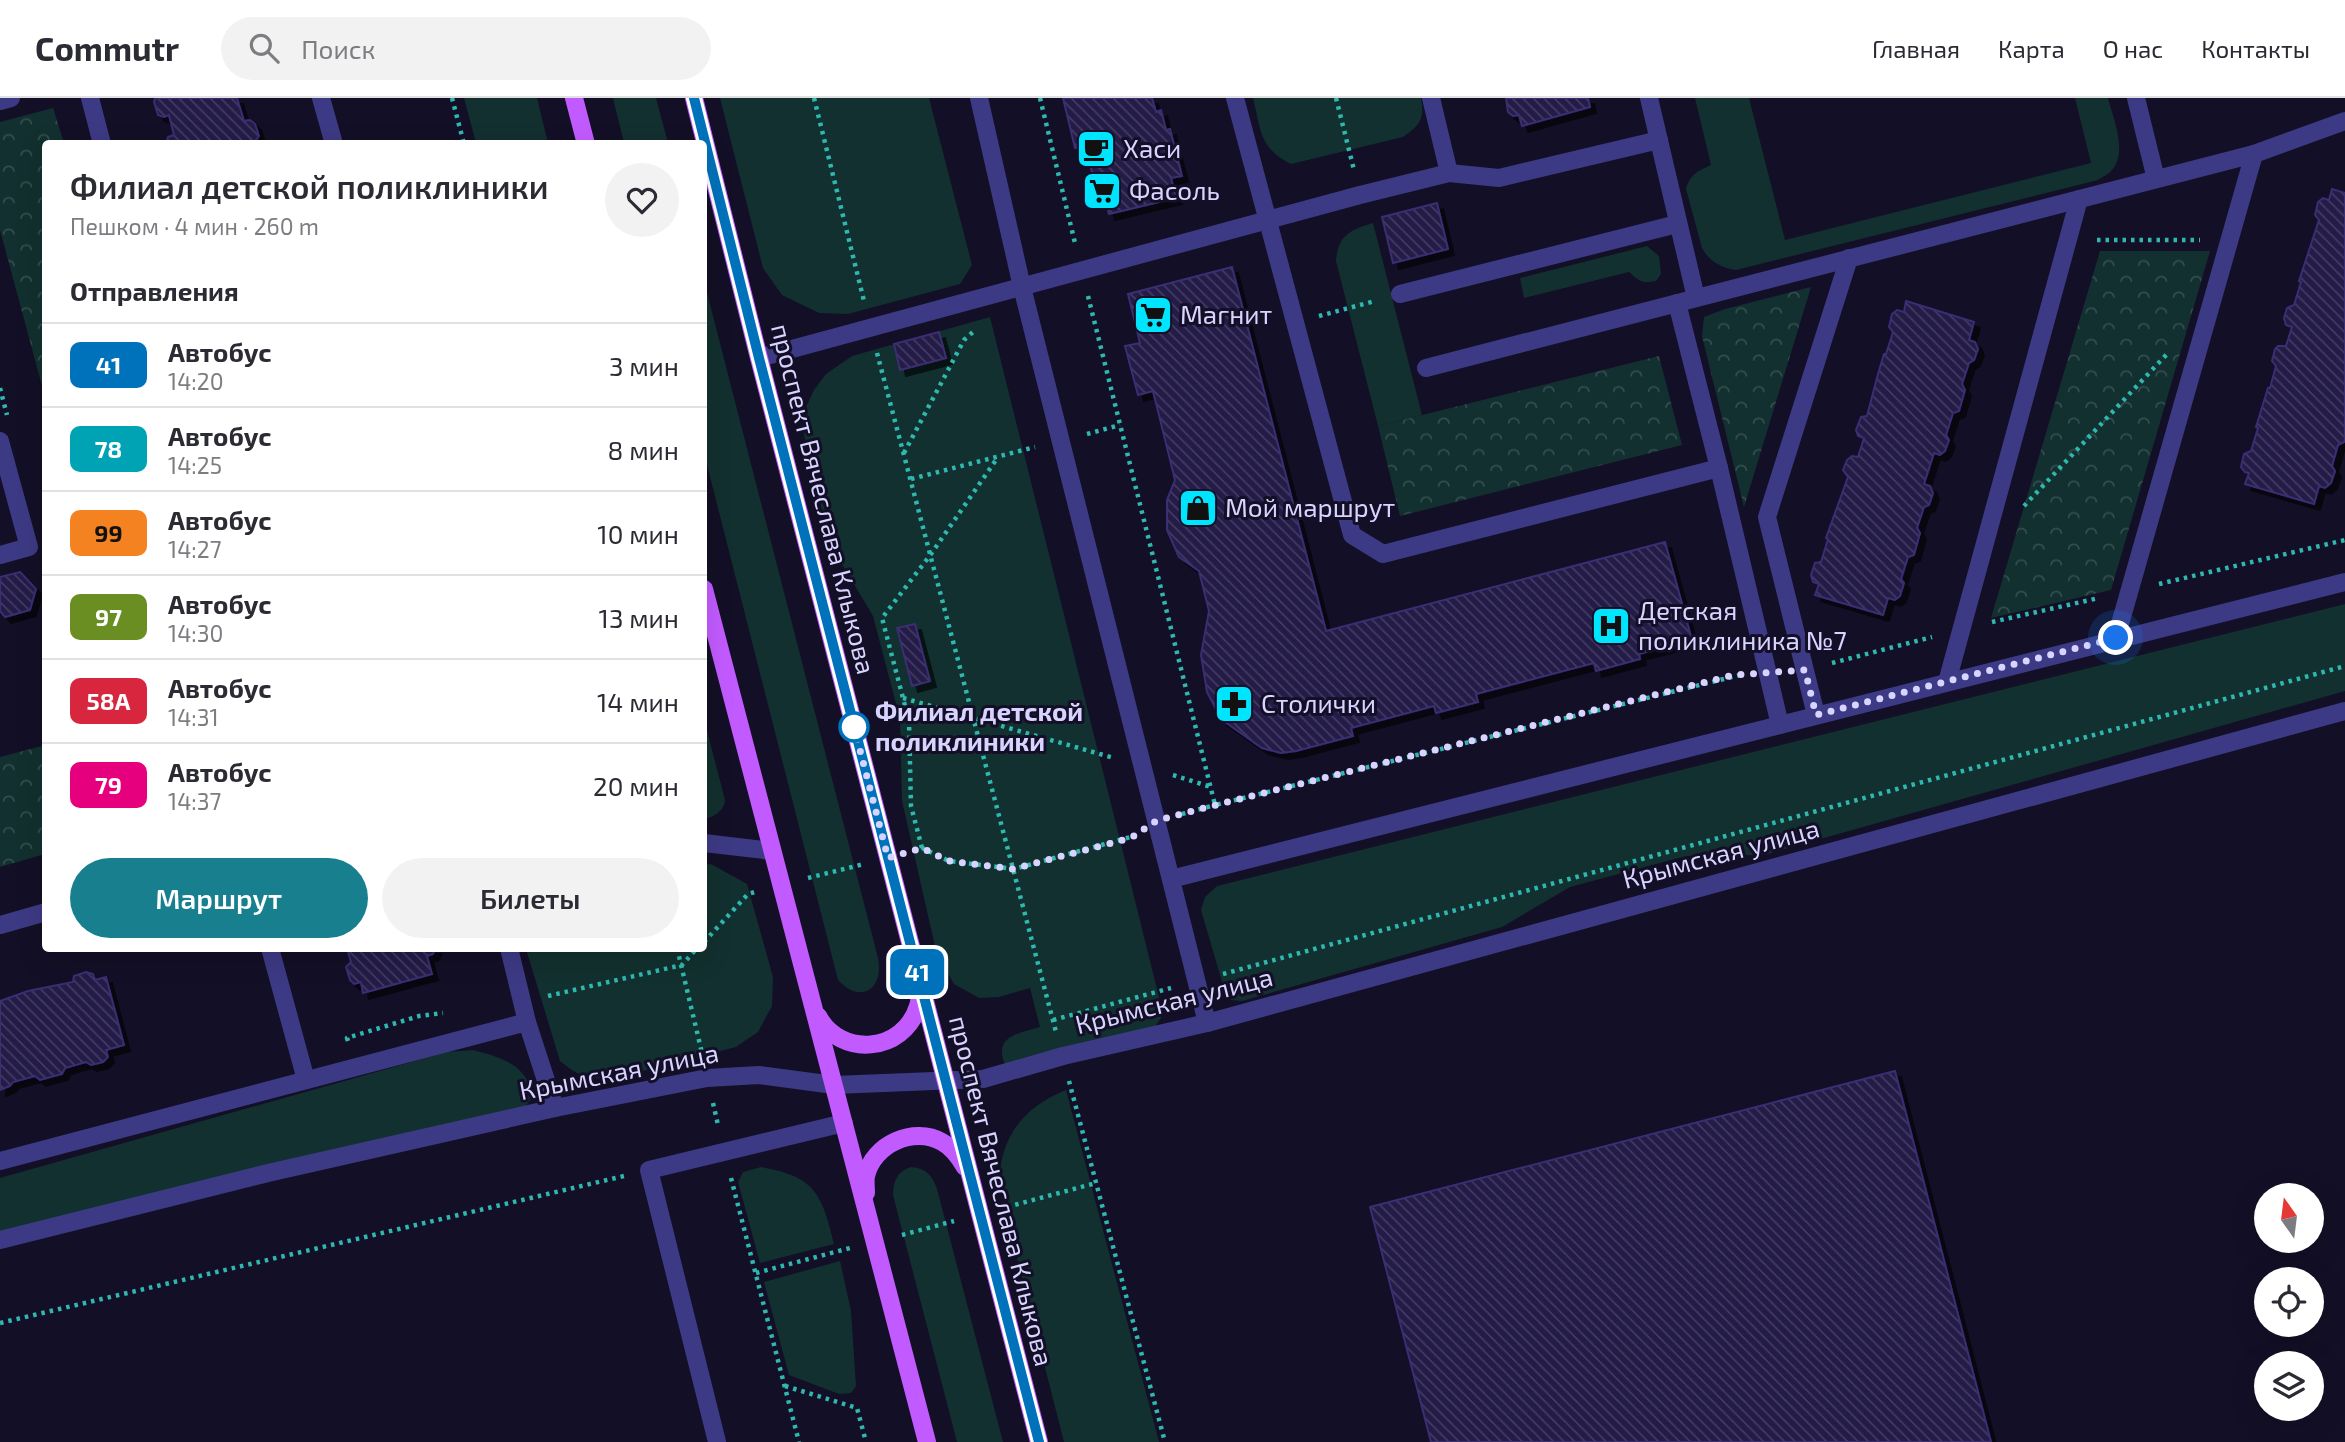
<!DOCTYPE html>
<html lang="ru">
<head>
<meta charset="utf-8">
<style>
  body { margin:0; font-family:"Exo 2",sans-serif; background:#f2f2f3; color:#2b2b33; height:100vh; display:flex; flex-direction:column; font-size:26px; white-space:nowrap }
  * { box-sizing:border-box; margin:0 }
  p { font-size:23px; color:#7c7c81 }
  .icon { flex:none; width:38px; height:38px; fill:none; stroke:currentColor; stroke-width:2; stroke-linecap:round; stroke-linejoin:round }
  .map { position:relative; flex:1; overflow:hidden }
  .details { position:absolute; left:42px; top:42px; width:665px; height:812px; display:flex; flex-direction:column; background:#fff; border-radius:7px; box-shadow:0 7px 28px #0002 }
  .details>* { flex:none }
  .badge { padding:0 14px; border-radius:10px; font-size:24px; line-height:46px }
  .needle { width:46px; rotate:346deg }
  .buttons { position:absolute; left:2254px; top:1085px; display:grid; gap:14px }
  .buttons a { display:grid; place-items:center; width:70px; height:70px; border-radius:50%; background:#fff; box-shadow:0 7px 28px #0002; font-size:35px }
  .you { position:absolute; width:35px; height:35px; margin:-18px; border:5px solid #fff; border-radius:50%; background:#1a73e8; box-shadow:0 0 0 10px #1a73e833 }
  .map>.badge { position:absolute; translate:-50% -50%; box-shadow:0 0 0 4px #fff }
  h2 { padding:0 28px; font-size:26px; line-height:63px }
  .round { display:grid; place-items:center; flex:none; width:74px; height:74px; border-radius:37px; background:#f2f2f3 }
  .overview { display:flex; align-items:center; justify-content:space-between; height:119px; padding:0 28px }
  h1 { font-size:33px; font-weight:600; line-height:52px }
  .action { display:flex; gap:14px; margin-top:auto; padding:14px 28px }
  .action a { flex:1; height:80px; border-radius:42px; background:#187f8f; color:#fff; font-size:28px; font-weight:600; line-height:80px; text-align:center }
  .action a+a { background:#f2f2f3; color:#2b2b33 }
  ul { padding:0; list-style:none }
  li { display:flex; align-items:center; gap:21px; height:84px; padding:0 28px; border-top:2px solid #e1e1e2 }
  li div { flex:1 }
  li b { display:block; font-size:26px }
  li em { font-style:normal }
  li .badge { min-width:77px; font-weight:700; text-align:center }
  header { display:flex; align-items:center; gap:42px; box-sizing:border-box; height:98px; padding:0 35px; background:#fff; border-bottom:2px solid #e1e1e2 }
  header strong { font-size:33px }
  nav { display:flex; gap:38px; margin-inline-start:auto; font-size:24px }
  .search { width:490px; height:63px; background:#f2f2f3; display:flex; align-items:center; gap:18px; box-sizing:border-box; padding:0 24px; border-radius:38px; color:#7c7c81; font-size:26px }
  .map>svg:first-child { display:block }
  .grass { fill:#12302f }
  .park { fill:url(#park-crowns) }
  .building { fill:url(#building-back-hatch); stroke:#3b2d73; stroke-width:2; filter:url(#shadow) }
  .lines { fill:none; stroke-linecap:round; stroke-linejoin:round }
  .path { stroke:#2fb8b0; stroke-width:4.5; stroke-dasharray:3.5 5; stroke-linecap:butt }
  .service { stroke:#3d3a85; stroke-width:18 }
  .tertiary { stroke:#3d3a85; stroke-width:18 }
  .primary { stroke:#c25bff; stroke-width:18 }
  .line-casing { stroke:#fff; stroke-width:16 }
  .line { stroke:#0072bc; stroke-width:10 }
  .walk { stroke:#d9d4ff; stroke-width:7; stroke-dasharray:0 12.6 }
  .stop-dot { fill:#fff; stroke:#0072bc; stroke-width:3.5 }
  .labels { text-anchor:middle; stroke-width:6; stroke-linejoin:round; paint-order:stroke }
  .poi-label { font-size:26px; fill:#d9d4ff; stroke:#130f26; text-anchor:start }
  .street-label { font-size:26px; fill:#d9d4ff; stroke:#130f26 }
  .stop-label { font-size:26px; font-weight:bold; fill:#d9d4ff; stroke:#130f26; text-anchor:start }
</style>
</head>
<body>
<header>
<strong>Commutr</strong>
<div class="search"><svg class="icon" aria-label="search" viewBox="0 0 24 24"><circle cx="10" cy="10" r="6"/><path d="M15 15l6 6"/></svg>Поиск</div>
<nav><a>Главная</a><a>Карта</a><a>О нас</a><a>Контакты</a></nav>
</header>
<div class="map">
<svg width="2345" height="1344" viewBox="0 0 2345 1344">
  <defs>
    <pattern id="park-crowns" width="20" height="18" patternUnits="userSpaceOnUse" patternTransform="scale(1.75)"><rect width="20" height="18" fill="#12302f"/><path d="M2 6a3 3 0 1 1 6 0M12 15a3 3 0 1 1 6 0" fill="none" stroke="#344d4e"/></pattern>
    <pattern id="building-back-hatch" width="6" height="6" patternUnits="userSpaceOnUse" patternTransform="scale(1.75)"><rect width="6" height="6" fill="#241b47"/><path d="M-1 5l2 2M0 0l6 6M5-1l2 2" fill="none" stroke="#433b63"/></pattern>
    <filter id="shadow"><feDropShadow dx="6" dy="6" stdDeviation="0" flood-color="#0009"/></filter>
  </defs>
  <rect width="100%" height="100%" fill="#130f26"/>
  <g class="grass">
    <path d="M464 0H537L548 45H476Z"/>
    <path d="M613 0H656L668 45H624Z"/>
    <path d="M720 0H929L972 167 960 186 848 216 819 215 782 197 763 170Z"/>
    <path d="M1253 0H1421C1425 21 1420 27 1403 39L1291 66C1259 50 1261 32 1253 0Z"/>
    <path d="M1695 0H1749L1785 142 2091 65 2075 0H2108C2113 20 2128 54 2112 72 2109 76 2102 79 2098 82L1736 172C1721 170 1709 163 1702 150L1686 91C1690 76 1698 73 1711 67Z"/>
    <path d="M1373 125 1422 317 1378 328 1336 163C1338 137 1350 132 1373 125Z"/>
    <path d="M1647 148 1659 158 1661 176 1656 183C1642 186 1639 183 1629 174L1524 200 1520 180Z"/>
    <path d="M704 183 878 860C884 891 861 907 838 882L704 355Z"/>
    <path d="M990 219 1160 903 1161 920 1154 930 1006 969C992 938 1017 936 1040 929L1030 890 999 899 979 900 954 886 937 857 902 703 900 621 873 518 830 446 803 332 805 311 814 292 826 276 852 258Z"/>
    <path d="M2345 506V593L1764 757 1686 758 1570 789 1502 829 1242 903 1231 902 1225 894 1201 812 1205 799 1217 788Z"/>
    <path d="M704 621 725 702C724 713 714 719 704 721Z"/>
    <path d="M711 766 747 786 773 879 772 908 758 934 736 949 611 981C587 980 579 979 560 963L526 851 704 850V767Z"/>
    <path d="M473 952C500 959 526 966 533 997L526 1008 0 1134V1080L447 954Z"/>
    <path d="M1066 992 1159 1344H1064L999 1089C999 1040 1022 1010 1066 992Z"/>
    <path d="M761 1069C816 1079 821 1095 834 1146L760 1165 738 1084 743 1074Z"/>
    <path d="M911 1069C926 1070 932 1077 937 1091L1003 1344H957L893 1097C893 1083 897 1074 911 1069Z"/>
    <path d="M840 1163 851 1213 856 1288 851 1295 839 1296 789 1277 764 1184Z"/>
  </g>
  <g class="park">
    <path d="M53 10 64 45 46 46 45 299 0 132V24Z"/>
    <path d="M2100 153H2210L2111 492 1991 520Z"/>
    <path d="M1811 189 1744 409 1702 238 1704 219 1725 211Z"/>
    <path d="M1659 258 1682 347 1400 418 1378 328Z"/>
    <path d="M42 648 46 659 45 756 0 769V659Z"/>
  </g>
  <g class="building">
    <path d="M155 0H237L244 23 250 22 255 26 259 38 256 42 257 46H166L168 39 174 37 169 17 164 19 158 17 154 4Z"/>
    <path d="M1063 0H1152L1156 14 1161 12 1166 32 1170 31 1182 78 1171 80 1176 100 1109 116 1102 91 1096 92 1086 48 1075 50Z"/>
    <path d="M1506 0H1588L1590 9 1522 28 1519 17 1513 18 1508 14Z"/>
    <path d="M2332 91 2345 95V341L2344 344 2338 347 2332 368 2335 373 2331 385 2325 390 2319 388 2314 406 2245 386 2249 375 2245 374 2241 369 2244 356 2251 353 2258 330 2256 329 2268 290H2270L2276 268 2272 263 2275 251 2278 248H2286L2292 229 2286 227 2284 220 2287 210 2294 207 2301 184 2299 183 2319 122 2315 117 2318 104 2323 100 2329 102Z"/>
    <path d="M1437 105 1448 151 1393 165 1382 119Z"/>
    <path d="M1232 169 1326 533 1665 444 1692 542 1639 556 1640 561 1596 573 1594 565 1476 596 1478 604 1436 615 1434 608 1351 630 1353 638 1296 653 1281 655 1262 650 1221 621 1207 594 1201 557 1209 513 1199 473 1179 459 1167 432V402L1175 382 1153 293 1138 297 1125 248 1140 245 1128 196Z"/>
    <path d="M1906 203 1974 224 1969 242 1975 244 1978 251 1974 262 1969 265 1962 286 1965 292 1959 313 1953 315 1946 337 1949 342 1945 353 1940 357 1934 355 1924 386 1930 388 1933 395 1929 407 1924 409 1917 430 1920 435 1914 457 1908 459 1901 481 1904 485 1900 498 1895 502 1888 500 1883 517 1815 497 1819 486 1813 484 1811 477 1815 465 1821 464 1828 441 1826 440 1848 379 1843 372 1847 362 1852 358 1858 359 1864 340 1858 338 1856 332 1861 319 1867 318 1878 276 1884 256H1886L1893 234 1889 229 1892 216 1897 212 1904 214Z"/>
    <path d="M939 234 946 260 900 272 894 246Z"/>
    <path d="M20 474 36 491 30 512 5 519 0 513V479Z"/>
    <path d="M915 526 930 583 912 588 897 530Z"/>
    <path d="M347 850H435L433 856 427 858 432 876 363 895 361 884 354 886 350 882 346 869 351 864Z"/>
    <path d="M86 874 93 876 95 882 106 879 124 947 106 952 108 959 103 964 91 967 86 964 65 970 62 976 40 982 35 978 13 984 10 988 0 992V903L28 893 73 884 74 878Z"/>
    <path d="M1895 973 1991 1344H1431L1370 1109Z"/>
  </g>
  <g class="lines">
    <g class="path">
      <path d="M452 0 464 46"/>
      <path d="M814 0 864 203"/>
      <path d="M1040 0 1075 145"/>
      <path d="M1336 0 1354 72"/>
      <path d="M2097 142H2200"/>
      <path d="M1088 198 1215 707 1740 577"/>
      <path d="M1319 218 1375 203"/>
      <path d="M877 255 1056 934"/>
      <path d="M0 290 7 317"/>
      <path d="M1087 336 1120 327"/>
      <path d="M904 355 964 242 974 233"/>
      <path d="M911 381 1035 349"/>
      <path d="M2024 408 2167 256"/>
      <path d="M2159 486 2345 442"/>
      <path d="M1992 524 2099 500"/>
      <path d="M1832 565 1932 539"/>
      <path d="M903 600 1114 660"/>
      <path d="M1173 677 1211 689"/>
      <path d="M1182 716 1215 707"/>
      <path d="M922 750 911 708 909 623 882 520 931 456 998 359"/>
      <path d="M913 753 922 750 949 763 1014 771 1134 738"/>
      <path d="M808 780 864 766"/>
      <path d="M704 844 748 796 755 794"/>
      <path d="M677 850 702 955"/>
      <path d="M1223 876 2345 568"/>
      <path d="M548 898 682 867 697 850"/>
      <path d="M1053 922 1171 890"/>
      <path d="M348 943 347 940 419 918 443 915"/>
      <path d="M1069 983 1165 1344"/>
      <path d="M713 1005 718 1027"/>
      <path d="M731 1080 799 1344"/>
      <path d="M1007 1109 1096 1085"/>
      <path d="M902 1137 954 1123"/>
      <path d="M756 1175 850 1150"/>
      <path d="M0 1225 624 1078"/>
      <path d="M785 1288 857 1310 866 1344"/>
    </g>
    <g class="service">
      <path d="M90 0 102 46"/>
      <path d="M321 0 334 46"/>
      <path d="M979 0 1022 189 1207 925"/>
      <path d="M1235 0 1352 437 1383 456 1719 370"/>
      <path d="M1649 0 1696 200"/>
      <path d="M2136 0 2156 81"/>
      <path d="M0 3 11 0"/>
      <path d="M1449 75 1499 80 1659 42"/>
      <path d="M1400 196 1677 126"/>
      <path d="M1677 205 1719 370 1780 627"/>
      <path d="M759 260 1360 97 1449 75 1431 0"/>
      <path d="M1426 270 2254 56 2345 23"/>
      <path d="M0 343 29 449 0 457"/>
      <path d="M2116 540 2254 56"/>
      <path d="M1947 584 2079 101"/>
      <path d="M1816 617 1767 419 1849 160"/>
      <path d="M704 745 772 753"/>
      <path d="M1171 781 2345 484"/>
      <path d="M0 827 46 814"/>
      <path d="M270 850 306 982"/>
      <path d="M509 850 527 924 555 1010"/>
      <path d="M0 1063 527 924"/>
      <path d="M717 1344 649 1072 844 1025"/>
    </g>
    <path class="tertiary" d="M0 1142 268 1075 555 1010 707 980 759 977 834 987 983 981 1063 958 1207 925 2345 613"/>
    <g class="primary">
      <path d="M574 0 586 46"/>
      <path d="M694 0 759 260 1039 1344"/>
      <path d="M704 491 927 1344"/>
      <path d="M818 918C840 960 904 955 918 908 920 903 919 897 920 891"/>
      <path d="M866 1095C866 1090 865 1083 866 1078 873 1046 914 1028 942 1044 952 1049 959 1059 965 1069"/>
    </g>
  </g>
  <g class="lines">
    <g class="line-casing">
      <path id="line" d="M694 0 759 260 1039 1344"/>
    </g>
    <use href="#line" class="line"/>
    <path class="walk" d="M854 629 888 760 922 750 949 763 1013 771 1131 740 1156 723 1196 712 1734 577 1805 572 1816 617 2116 540"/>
  </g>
  <defs>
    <g id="cafe-square" transform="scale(2.0125)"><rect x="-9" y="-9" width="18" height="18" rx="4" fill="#00e5ff" stroke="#130f26"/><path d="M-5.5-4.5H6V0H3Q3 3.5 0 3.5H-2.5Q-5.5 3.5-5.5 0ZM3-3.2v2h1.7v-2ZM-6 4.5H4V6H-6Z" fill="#111"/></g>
    <g id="supermarket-square" transform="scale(2.0125)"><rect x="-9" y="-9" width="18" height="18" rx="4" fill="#00e5ff" stroke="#130f26"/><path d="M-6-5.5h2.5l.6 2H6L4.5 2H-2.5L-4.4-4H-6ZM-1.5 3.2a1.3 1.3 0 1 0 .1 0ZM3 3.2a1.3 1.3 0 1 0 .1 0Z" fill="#111"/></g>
    <g id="shop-square" transform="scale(2.0125)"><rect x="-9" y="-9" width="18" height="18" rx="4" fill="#00e5ff" stroke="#130f26"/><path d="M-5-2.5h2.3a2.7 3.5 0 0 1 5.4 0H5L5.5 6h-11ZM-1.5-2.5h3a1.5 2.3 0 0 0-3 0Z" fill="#111"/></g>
    <g id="hospital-square" transform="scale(2.0125)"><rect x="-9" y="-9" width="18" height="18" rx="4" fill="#00e5ff" stroke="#130f26"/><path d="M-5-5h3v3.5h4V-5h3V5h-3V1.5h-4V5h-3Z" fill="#111"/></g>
    <g id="pharmacy-square" transform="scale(2.0125)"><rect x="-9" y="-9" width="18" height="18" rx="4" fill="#00e5ff" stroke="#130f26"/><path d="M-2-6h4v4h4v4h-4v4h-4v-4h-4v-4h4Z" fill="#111"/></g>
  </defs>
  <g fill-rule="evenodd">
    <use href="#cafe-square" x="1096" y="51"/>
    <use href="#supermarket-square" x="1102" y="93"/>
    <use href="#supermarket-square" x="1153" y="217"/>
    <use href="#shop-square" x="1198" y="410"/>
    <use href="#hospital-square" x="1611" y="528"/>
    <use href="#pharmacy-square" x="1234" y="606"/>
  </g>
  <circle class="stop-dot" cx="854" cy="629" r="14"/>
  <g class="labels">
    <g class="poi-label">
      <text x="1123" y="60">Хаси</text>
      <text x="1129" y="102">Фасоль</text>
      <text x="1180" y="226">Магнит</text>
      <text x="1225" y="419">Мой маршрут</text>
      <text x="1638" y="522">Детская<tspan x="1638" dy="30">поликлиника №7</tspan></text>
      <text x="1261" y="615">Столички</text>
    </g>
    <g class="street-label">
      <text transform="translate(823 401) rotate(76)" y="9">проспект Вячеслава Клыкова</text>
      <text transform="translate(1721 756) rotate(-15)" y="9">Крымская улица</text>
      <text transform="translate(1174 903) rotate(-14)" y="9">Крымская улица</text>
      <text transform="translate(619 974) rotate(-11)" y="9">Крымская улица</text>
      <text transform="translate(1001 1093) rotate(76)" y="9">проспект Вячеслава Клыкова</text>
    </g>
    <g class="stop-label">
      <text x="875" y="623">Филиал детской<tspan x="875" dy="30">поликлиники</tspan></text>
    </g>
  </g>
</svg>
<div class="buttons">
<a><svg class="needle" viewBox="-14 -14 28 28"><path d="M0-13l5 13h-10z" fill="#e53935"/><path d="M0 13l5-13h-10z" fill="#7c7c81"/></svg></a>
<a><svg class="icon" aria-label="locate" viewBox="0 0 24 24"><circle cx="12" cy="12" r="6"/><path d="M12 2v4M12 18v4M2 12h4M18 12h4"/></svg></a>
<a><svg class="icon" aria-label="layers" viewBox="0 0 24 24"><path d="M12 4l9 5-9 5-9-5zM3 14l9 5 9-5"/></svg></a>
</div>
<div class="you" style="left:2116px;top:540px"></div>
<b class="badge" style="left:917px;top:874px;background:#0072bc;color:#fff">41</b>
<section class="details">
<div class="overview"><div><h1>Филиал детской поликлиники</h1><p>Пешком · 4 мин · 260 m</p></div><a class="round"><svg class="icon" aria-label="heart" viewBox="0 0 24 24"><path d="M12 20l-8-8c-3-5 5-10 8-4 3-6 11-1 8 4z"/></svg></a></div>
<h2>Отправления</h2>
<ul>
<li><span class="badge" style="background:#0072bc;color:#fff">41</span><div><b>Автобус</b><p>14:20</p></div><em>3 мин</em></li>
<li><span class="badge" style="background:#00a3b4;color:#fff">78</span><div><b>Автобус</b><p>14:25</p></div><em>8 мин</em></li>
<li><span class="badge" style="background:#f58220;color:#111">99</span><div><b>Автобус</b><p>14:27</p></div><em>10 мин</em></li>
<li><span class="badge" style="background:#6b8e23;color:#fff">97</span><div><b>Автобус</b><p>14:30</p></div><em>13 мин</em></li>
<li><span class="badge" style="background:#d7263d;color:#fff">58А</span><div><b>Автобус</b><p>14:31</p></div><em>14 мин</em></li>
<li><span class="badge" style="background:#e6007e;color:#fff">79</span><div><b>Автобус</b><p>14:37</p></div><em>20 мин</em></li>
</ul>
<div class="action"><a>Маршрут</a><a>Билеты</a></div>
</section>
</div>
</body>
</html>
